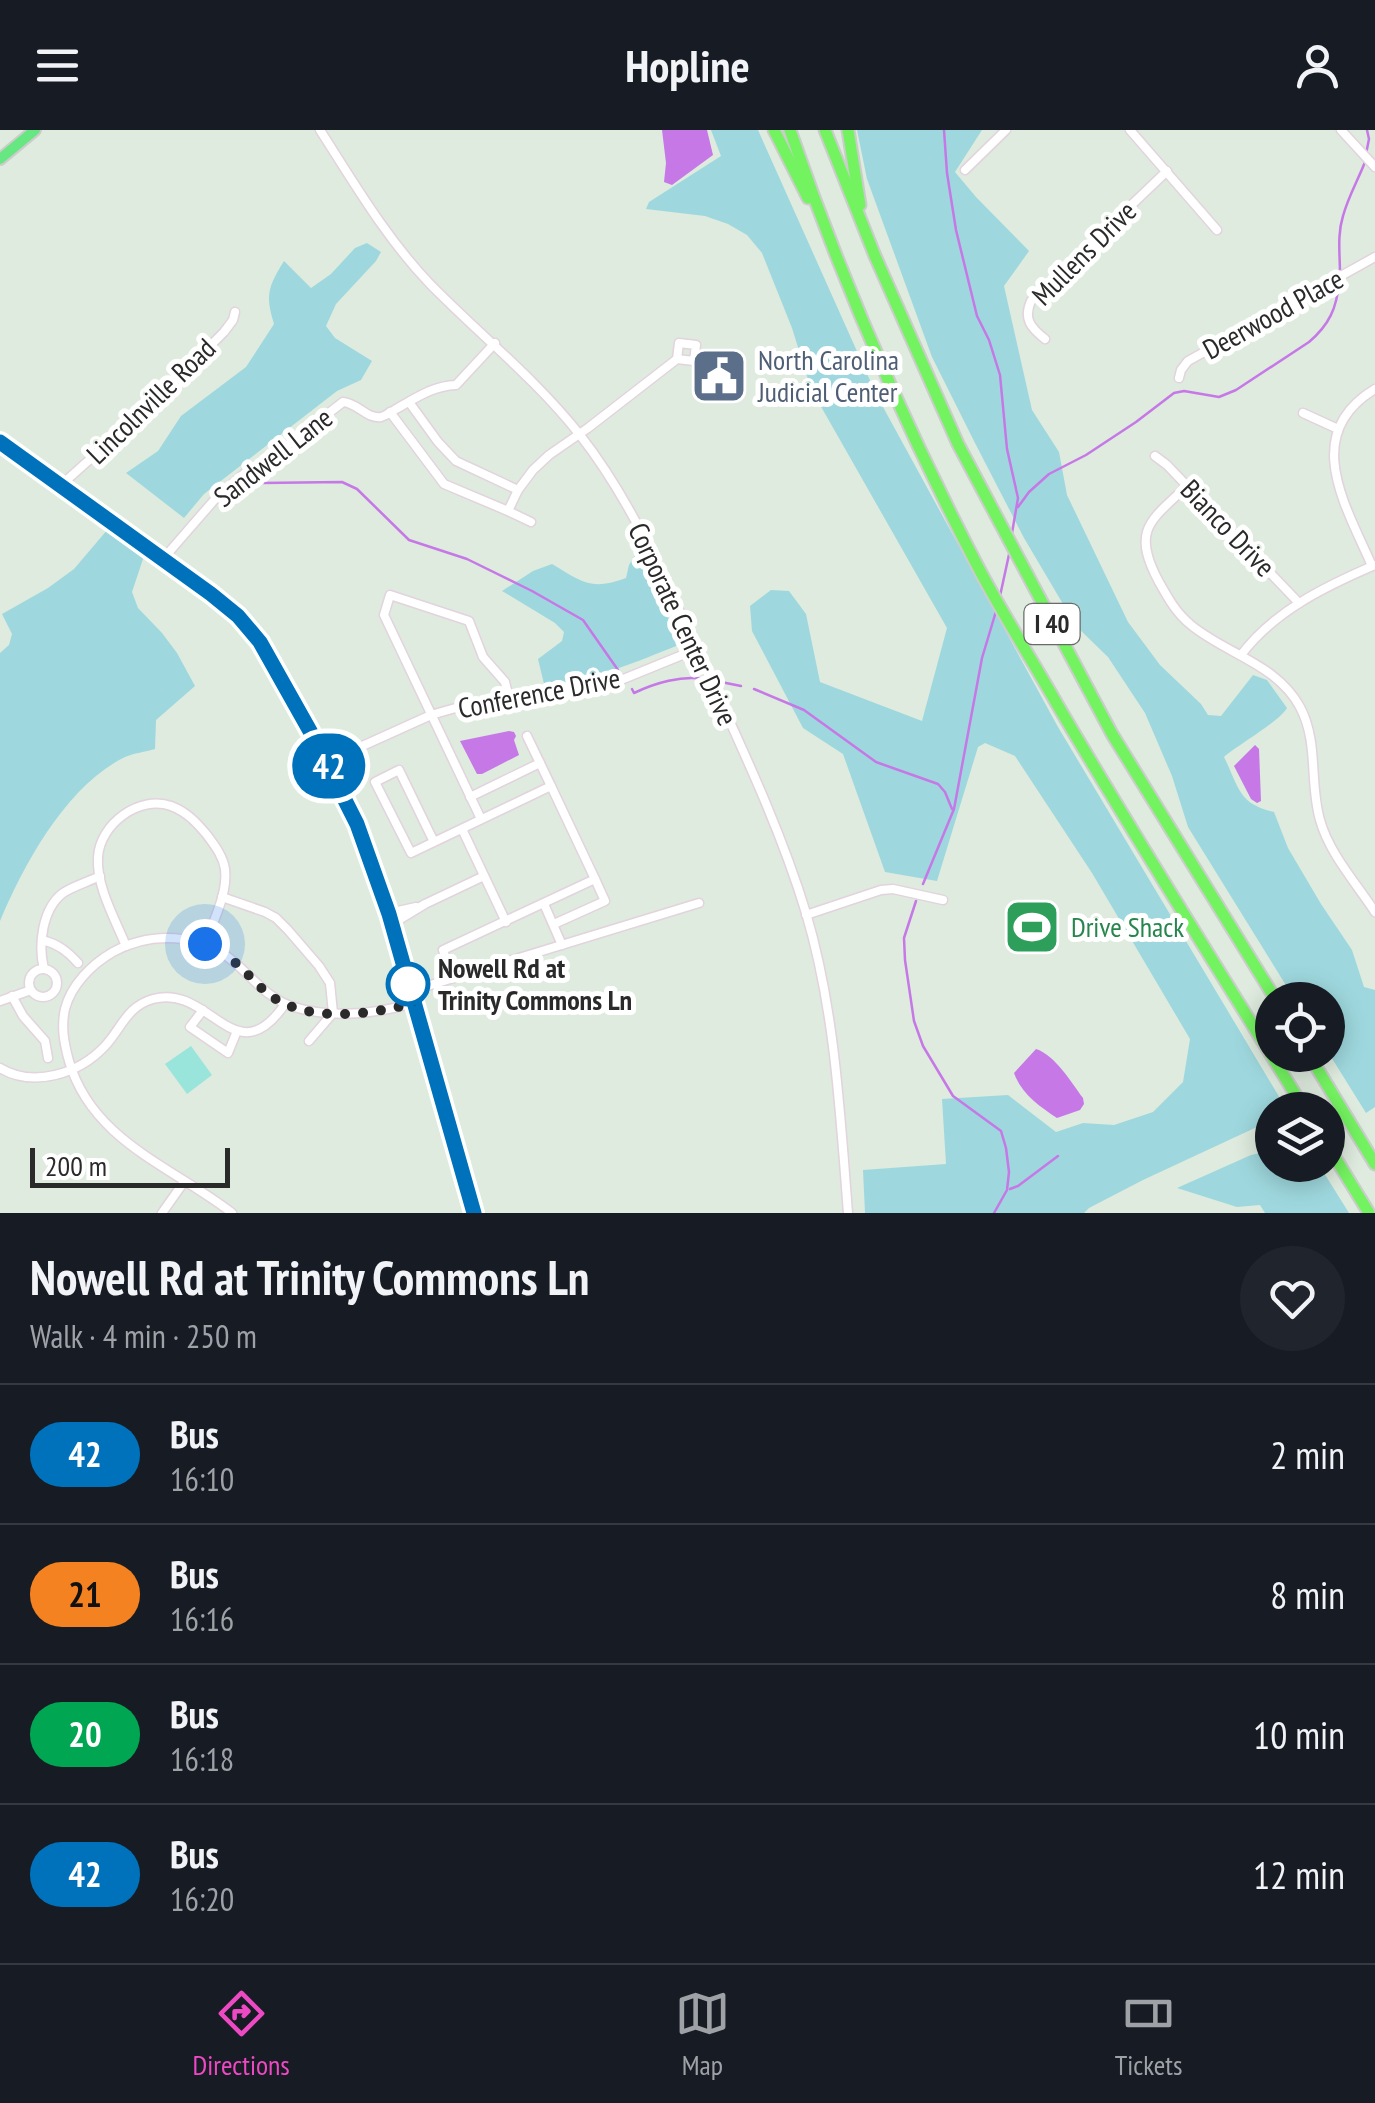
<!DOCTYPE html>
<html lang="en">
<head>
<meta charset="utf-8">
<style>
  body { margin:0; font-family:"PT Sans Narrow",sans-serif; background:#20242c; color:#f1f3f6; height:100vh; display:flex; flex-direction:column; font-size:38px; white-space:nowrap }
  * { box-sizing:border-box; margin:0 }
  p { font-size:32px; color:#9ea1a6 }
  .icon { flex:none; width:55px; height:55px; fill:none; stroke:currentColor; stroke-width:2; stroke-linecap:round; stroke-linejoin:round }
  .map { position:relative; height:1083px; overflow:hidden }
  .panel { display:flex; flex-direction:column; background:#171b24; flex:1 }
  .panel>* { flex:none }
  .badge { padding:0 20px; border-radius:32px; font-size:35px; line-height:65px }
  .fabs { position:absolute; left:1255px; top:852px; display:grid; gap:20px }
  .fabs a { display:grid; place-items:center; width:90px; height:90px; border-radius:50%; background:#171b24; box-shadow:0 5px 25px #0003; font-size:50px }
  .scale { position:absolute; left:30px; bottom:25px; width:200px; box-sizing:border-box; padding-left:10px; border:5px solid #2a2a2a; border-top:0; font-size:28px; line-height:35px; white-space:nowrap; color:#2a2a2a; -webkit-text-stroke:8px #fff; paint-order:stroke }
  .you { position:absolute; width:50px; height:50px; margin:-25px; border:8px solid #fff; border-radius:50%; background:#1a73e8; box-shadow:0 0 0 15px #1a73e833 }
  .map>.badge { position:absolute; translate:-50% -50%; box-shadow:0 0 0 5px #fff }
  .round { display:grid; place-items:center; flex:none; width:105px; height:105px; border-radius:52px; background:#20242c }
  .head { display:flex; align-items:center; justify-content:space-between; height:170px; padding:0 30px }
  h1 { font-size:48px; font-weight:800; line-height:75px }
  ul { padding:0; list-style:none }
  li { display:flex; align-items:center; gap:30px; height:140px; padding:0 30px; border-top:2px solid #363941 }
  li div { flex:1 }
  li b { display:block; font-size:38px }
  li em { font-style:normal }
  li .badge { min-width:110px; font-weight:700; text-align:center }
  header { display:flex; justify-content:space-between; align-items:center; height:130px; padding:0 30px; background:#171b24; font-size:45px; font-weight:800 }
  .tabs { display:flex; justify-content:space-around; align-items:center; height:140px; border-top:2px solid #363941; background:#171b24; font-size:28px; color:#9ea1a6 }
  .tabs a { display:grid; justify-items:center; gap:5px }
  .tabs .selected { color:#ed49c3 }
  .map>svg:first-child { display:block }
  .green { fill:#9ed8de }
  .pitch { fill:#9ae5db }
  .water { fill:#c678e6 }
  .lines { fill:none; stroke-linecap:round; stroke-linejoin:round }
  .stream { stroke:#c678e6; stroke-width:2.5 }
  .minor-casing { stroke:#e2d3de; stroke-width:11 }
  .major-casing { stroke:#ccc; stroke-width:14 }
  .highway-casing { stroke:#ccc; stroke-width:15 }
  .minor { stroke:#fff; stroke-width:8 }
  .major { stroke:#67e782; stroke-width:10 }
  .highway { stroke:#74f361; stroke-width:11 }
  .line-casing { stroke:#fff; stroke-width:22 }
  .line { stroke:#0072bc; stroke-width:15 }
  .walk { stroke:#2a2a2a; stroke-width:10; stroke-dasharray:0 18 }
  .stop-dot { fill:#fff; stroke:#0072bc; stroke-width:5 }
  .labels { text-anchor:middle; stroke-width:10; stroke-linejoin:round; paint-order:stroke }
  .shield { fill:#fff; stroke:#6a6a6a; stroke-width:2.5 }
  .shield-label { font-size:25px; font-weight:bold; fill:#2a2a2a }
  .street-label { font-size:28px; fill:#2a2a2a; stroke:#fff }
  .service-label { font-size:28px; fill:#4e5e75; stroke:#fff; text-anchor:start }
  .leisure-label { font-size:28px; fill:#27864d; stroke:#fff; text-anchor:start }
  .stop-label { font-size:28px; font-weight:bold; fill:#2a2a2a; stroke:#fff; text-anchor:start }
</style>
</head>
<body>
<header><svg class="icon" aria-label="menu" viewBox="0 0 24 24"><path d="M4 6h16M4 12h16M4 18h16"/></svg>Hopline<svg class="icon" aria-label="person" viewBox="0 0 24 24"><circle cx="12" cy="8" r="4"/><path d="M4 21q1-7 8-7t8 7"/></svg></header>
<div class="map">
<svg width="1375" height="1083" viewBox="0 0 1375 1083">
  <rect width="100%" height="100%" fill="#deebde"/>
  <g class="green">
    <path d="M711 0H758L877 266 1058 597 1287 980H1272V990L1143 1050 1089 1078 1084 1083H865L863 1040 946 1034 942 969 1008 965 1056 1002 1083 993 1114 995 1153 982 1183 952 1190 909 1092 743 1015 626 985 613 978 617 937 751 885 742 843 624 803 598 752 501 750 476 771 460 789 461 806 484 820 552 922 591 947 498 811 259 792 198 762 123 747 105 728 94 705 86 646 79 649 72 721 26Z"/>
    <path d="M857 0H982L955 42 976 67 1029 121 1004 156 1032 280 1059 322 1067 365 1128 492 1160 535 1201 574 1208 585 1221 586 1253 545 1267 550 1287 578C1280 591 1239 614 1224 627 1239 657 1238 674 1274 682L1288 718 1321 774 1352 820 1364 857 1375 860V977L1366 983 1328 922V870H1295L1188 697 1172 646 1145 583 1108 527 1076 496 1024 408 975 313 932 227 867 49Z"/>
    <path d="M367 113 381 122 376 131 336 174 326 196 335 208 372 231 361 250 337 261 204 364 184 388 126 343 158 321 181 286 246 237 274 194C265 165 268 157 284 131L311 158 331 144 355 118Z"/>
    <path d="M108 399 144 426 132 462 138 478 162 503 177 523 195 556 156 590 155 619C145 622 134 623 125 627 67 655 24 734 0 791V523L9 515 12 504 2 484 48 458 74 439Z"/>
    <path d="M637 422 681 514C636 532 593 551 544 554L538 529 562 511 564 502 555 493 502 461 533 441 552 434C582 452 591 461 626 448L629 435Z"/>
    <path d="M1272 1020V1035H1319L1349 1083H1265L1260 1075 1237 1077 1177 1058 1251 1025Z"/>
  </g>
  <path class="pitch" d="M191 916 212 945 187 964 165 934Z"/>
  <g class="water">
    <path d="M662 0H707L713 25 672 55 664 52 666 33Z"/>
    <path d="M509 601 514 602 516 606 514 610 519 625 482 644H477L460 611Z"/>
    <path d="M1255 615 1259 619 1261 671 1257 673 1251 669 1234 636Z"/>
    <path d="M1036 919C1055 925 1071 952 1083 968L1084 974 1080 980 1057 988C1039 976 1021 963 1014 943Z"/>
  </g>
  <g class="lines">
    <g class="stream">
      <path d="M944 0 947 43 956 100 977 186 989 210 1000 245 1007 319 1018 368 1012 403"/>
      <path d="M1366 24 1369 9 1367 0"/>
      <path d="M1340 144C1340 124 1337 105 1343 86 1348 67 1358 50 1365 32"/>
      <path d="M261 353 342 352 357 359 409 410 467 429 532 461 583 490 618 540"/>
      <path d="M1018 377 1029 362 1049 344 1086 325 1136 292 1174 263 1184 261 1219 267 1236 260 1309 212C1329 195 1337 178 1339 152"/>
      <path d="M1000 466 1010 420"/>
      <path d="M721 552 741 556"/>
      <path d="M632 559 634 563C655 553 682 545 704 549"/>
      <path d="M754 559 804 580 876 632 938 654 945 662 952 679"/>
      <path d="M923 754 954 679 982 528 997 478"/>
      <path d="M916 771 904 808 905 830 914 891 923 916 953 966 1001 1001 1006 1018 1009 1042 1007 1060 994 1083"/>
      <path d="M1010 1059 1018 1056 1058 1026"/>
    </g>
    <g class="minor-casing">
      <g id="minor">
        <path d="M320 0C354 53 386 108 430 154 480 205 535 248 580 305 630 369 662 443 696 517 735 604 778 691 806 783 835 880 840 983 848 1083"/>
        <path d="M1130 0 1217 100"/>
        <path d="M1341 0 1375 37"/>
        <path d="M965 40 1006 0"/>
        <path d="M1045 209C1031 198 1023 189 1031 171L1167 41"/>
        <path d="M1179 248 1181 240 1188 231 1375 127"/>
        <path d="M409 272 438 312 456 331 518 360 533 340 549 325 588 298 677 229 694 231 696 215 679 213 677 229"/>
        <path d="M390 282 444 354 508 381 518 360"/>
        <path d="M1303 283 1338 299"/>
        <path d="M0 312 211 465 238 486 260 513 327 632 359 698 389 783 474 1083"/>
        <path d="M1155 326 1167 335 1299 473"/>
        <path d="M60 356 153 273 224 202 233 190 235 182"/>
        <path d="M1187 356C1150 391 1131 400 1159 452 1168 468 1176 483 1191 495 1226 524 1277 534 1300 577 1319 613 1309 652 1320 690 1329 723 1356 753 1375 782"/>
        <path d="M508 381 531 392"/>
        <path d="M163 429 216 368 245 343 285 317 343 272C358 273 366 289 381 287 384 286 393 281 396 279 416 268 432 256 456 255L495 213"/>
        <path d="M1372 436C1346 376 1300 304 1375 259"/>
        <path d="M1241 525C1274 481 1326 456 1375 435"/>
        <path d="M527 606 551 656"/>
        <path d="M327 632 431 585 473 573 593 558 616 552 697 519"/>
        <path d="M470 667 540 633"/>
        <path d="M481 689 384 485 390 465 469 491 483 527 505 552 509 568"/>
        <path d="M462 699 506 792"/>
        <path d="M434 712 411 723 375 652 399 640 434 712 551 656 595 749 443 820 452 848"/>
        <path d="M222 767 265 782 276 788 288 800 319 836 330 853 333 883 309 911"/>
        <path d="M544 774 562 815"/>
        <path d="M389 783 416 777"/>
        <path d="M806 785 881 760 893 759 943 770"/>
        <path d="M392 794 425 774 484 746"/>
        <path d="M554 794 605 771 595 749"/>
        <path d="M42 810C58 814 67 821 78 833"/>
        <path d="M126 816C115 789 96 756 98 727 100 694 139 665 171 676 187 682 197 693 207 705 215 716 223 726 225 739 228 764 213 791 205 814"/>
        <path d="M44 839C38 815 42 779 63 763 73 756 88 752 100 746"/>
        <circle cx="43" cy="853" r="14"/>
        <path d="M411 861 699 773"/>
        <path d="M12 866 23 886 45 911 48 928"/>
        <path d="M0 871 31 860"/>
        <path d="M203 880 190 897 228 923 237 901"/>
        <path d="M0 938C33 958 79 944 105 916 121 899 127 876 153 869 210 853 235 947 285 874"/>
        <path d="M162 1083 184 1052"/>
        <path d="M232 1083C173 1037 92 1011 69 931 64 913 61 897 65 879 71 855 92 834 113 822 151 801 201 803 234 832 253 848 269 870 294 877 334 889 375 884 414 873"/>
      </g>
    </g>
    <g class="major-casing">
      <path id="major" d="M0 29 35 0"/>
    </g>
    <g class="highway-casing">
      <g id="highway">
        <path d="M774 0 808 68"/>
        <path d="M790 0C842 152 904 294 978 437 1002 483 1031 528 1057 574 1137 711 1222 845 1305 980"/>
        <path d="M825 0 875 126 958 314 1112 604 1276 870"/>
        <path d="M848 0 860 75"/>
        <path d="M1309 925 1375 1034"/>
        <path d="M1328 1016 1369 1083"/>
      </g>
    </g>
    <use href="#minor" class="minor"/>
    <use href="#major" class="major"/>
    <use href="#highway" class="highway"/>
  </g>
  <g class="lines">
    <g class="line-casing">
      <path id="line" d="M0 312 211 464 238 486 260 512 310 601 357 694 389 784 474 1083"/>
    </g>
    <use href="#line" class="line"/>
    <path class="walk" d="M205 814C214 819 224 824 232 830 245 840 255 853 267 863 306 894 370 885 414 873L408 854"/>
  </g>
  <defs>
    <g id="civic-square" transform="scale(2.875)"><rect x="-9" y="-9" width="18" height="18" rx="4" fill="#5c6f8a" stroke="#fff"/><path d="M-.6-6.5H3V-4.5H.6V-3L4-1V1h2V6H-6V1h2V-1L-.6-3ZM-1.2 2.5V6h2.4V2.5Z" fill="#fff"/></g>
    <g id="stadium-square" transform="scale(2.875)"><rect x="-9" y="-9" width="18" height="18" rx="4" fill="#2e9e5b" stroke="#fff"/><path d="M0-5a6.5 5 0 1 0 0 10a6.5 5 0 1 0 0-10ZM-3.5-1.8h7v3.6h-7Z" fill="#fff"/></g>
  </defs>
  <g fill-rule="evenodd">
    <use href="#civic-square" x="719" y="246"/>
    <use href="#stadium-square" x="1032" y="797"/>
  </g>
  <circle class="stop-dot" cx="408" cy="854" r="20"/>
  <g class="labels">
    <rect class="shield" x="1024.5" y="474" width="55" height="40" rx="8"/>
    <g class="shield-label">
      <text x="1052" y="503">I 40</text>
    </g>
    <g class="street-label">
      <text transform="translate(1084 123) rotate(-45)" y="10">Mullens Drive</text>
      <text transform="translate(1273 184) rotate(-29)" y="10">Deerwood Place</text>
      <text transform="translate(151 271) rotate(-44)" y="10">Lincolnville Road</text>
      <text transform="translate(273 327) rotate(-38)" y="10">Sandwell Lane</text>
      <text transform="translate(1228 398) rotate(46)" y="10">Bianco Drive</text>
      <text transform="translate(683 494) rotate(65)" y="10">Corporate Center Drive</text>
      <text transform="translate(539 563) rotate(-11)" y="10">Conference Drive</text>
    </g>
    <g class="service-label">
      <text x="758" y="240">North Carolina<tspan x="758" dy="32">Judicial Center</tspan></text>
    </g>
    <g class="leisure-label">
      <text x="1071" y="807">Drive Shack</text>
    </g>
    <g class="stop-label">
      <text x="438" y="848">Nowell Rd at<tspan x="438" dy="32">Trinity Commons Ln</tspan></text>
    </g>
  </g>
</svg>
<div class="fabs">
<a><svg class="icon" aria-label="locate" viewBox="0 0 24 24"><circle cx="12" cy="12" r="6"/><path d="M12 2v4M12 18v4M2 12h4M18 12h4"/></svg></a>
<a><svg class="icon" aria-label="layers" viewBox="0 0 24 24"><path d="M12 4l9 5-9 5-9-5zM3 14l9 5 9-5"/></svg></a>
</div>
<div class="scale">200 m</div>
<div class="you" style="left:205px;top:814px"></div>
<b class="badge" style="left:329px;top:636px;background:#0072bc;color:#fff">42</b>
</div>
<section class="panel">
<div class="head"><div><h1>Nowell Rd at Trinity Commons Ln</h1><p>Walk · 4 min · 250 m</p></div><a class="round"><svg class="icon" aria-label="heart" viewBox="0 0 24 24"><path d="M12 20l-8-8c-3-5 5-10 8-4 3-6 11-1 8 4z"/></svg></a></div>
<ul>
<li><span class="badge" style="background:#0072bc;color:#fff">42</span><div><b>Bus</b><p>16:10</p></div><em>2 min</em></li>
<li><span class="badge" style="background:#f58220;color:#111">21</span><div><b>Bus</b><p>16:16</p></div><em>8 min</em></li>
<li><span class="badge" style="background:#00a651;color:#fff">20</span><div><b>Bus</b><p>16:18</p></div><em>10 min</em></li>
<li><span class="badge" style="background:#0072bc;color:#fff">42</span><div><b>Bus</b><p>16:20</p></div><em>12 min</em></li>
</ul>
</section>
<nav class="tabs">
<a class="selected"><svg class="icon" aria-label="directions" viewBox="0 0 24 24"><path d="M12 3l9 9-9 9-9-9zM9 14v-3h6M13 9l2 2-2 2"/></svg>Directions</a>
<a><svg class="icon" aria-label="map" viewBox="0 0 24 24"><path d="M3 6l6-2 6 2 6-2v14l-6 2-6-2-6 2zM9 4v14M15 6v14"/></svg>Map</a>
<a><svg class="icon" aria-label="tickets" viewBox="0 0 24 24"><path d="M3 7h18v10H3zM15 7v10"/></svg>Tickets</a>
</nav>
</body>
</html>
